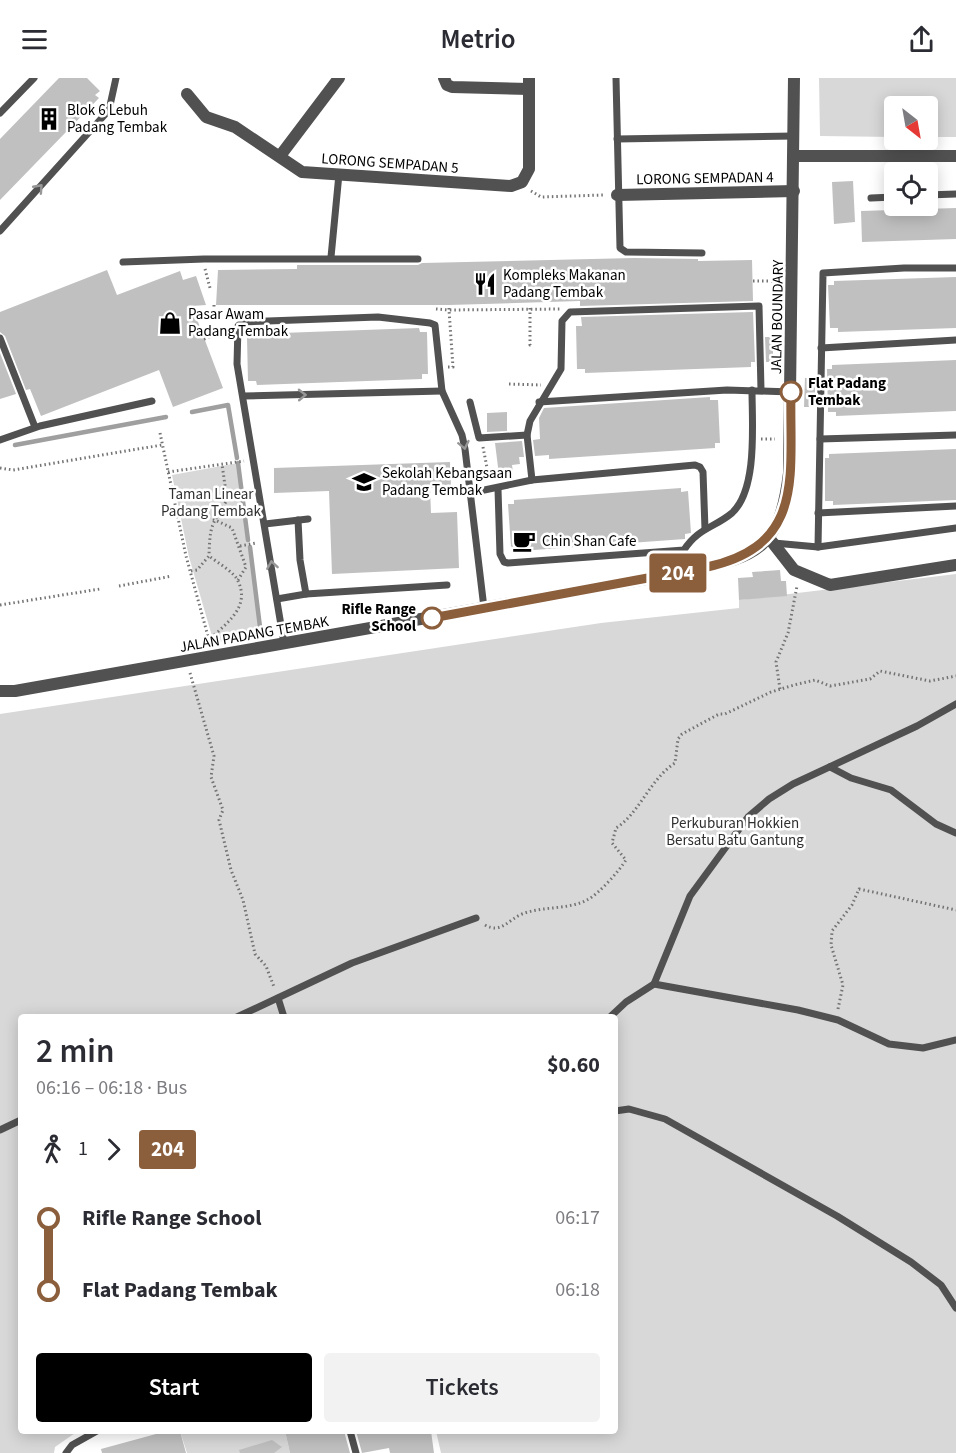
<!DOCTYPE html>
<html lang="en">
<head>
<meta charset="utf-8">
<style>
  body { margin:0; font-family:"Source Sans 3",sans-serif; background:#f2f2f3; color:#2b2b33; height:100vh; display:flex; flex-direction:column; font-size:22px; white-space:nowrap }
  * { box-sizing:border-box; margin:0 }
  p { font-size:20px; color:#7c7c81 }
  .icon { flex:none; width:33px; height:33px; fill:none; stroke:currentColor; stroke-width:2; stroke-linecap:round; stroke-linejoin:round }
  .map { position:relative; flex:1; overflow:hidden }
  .panel { position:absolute; left:18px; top:936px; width:600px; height:420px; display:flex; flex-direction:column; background:#fff; border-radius:6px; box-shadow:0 3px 15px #0003 }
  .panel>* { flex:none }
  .badge { padding:0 12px; border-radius:4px; font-size:21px; line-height:39px }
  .needle { width:39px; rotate:149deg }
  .controls { position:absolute; left:884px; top:18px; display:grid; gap:12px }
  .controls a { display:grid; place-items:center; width:54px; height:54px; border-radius:6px; background:#fff; box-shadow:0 3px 15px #0003; font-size:30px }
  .map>.badge { position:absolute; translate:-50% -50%; box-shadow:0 0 0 3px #fff }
  .legs { display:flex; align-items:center; gap:9px; height:66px; padding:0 18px; font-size:20px }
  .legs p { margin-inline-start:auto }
  .summary { display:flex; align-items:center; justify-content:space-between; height:102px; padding:0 18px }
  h1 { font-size:33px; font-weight:600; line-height:45px }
  .cta { display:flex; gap:12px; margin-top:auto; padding:12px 18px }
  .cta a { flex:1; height:69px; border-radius:6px; background:#000; color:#fff; font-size:24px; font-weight:600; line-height:69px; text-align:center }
  .cta a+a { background:#f2f2f3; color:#2b2b33 }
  ul { padding:0 18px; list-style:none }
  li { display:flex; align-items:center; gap:21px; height:72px; font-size:22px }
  li i { display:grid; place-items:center; width:9px; height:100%; margin:0 8px; background:currentColor }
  li i::after { content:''; width:15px; height:15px; margin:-8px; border:4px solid; border-radius:50%; background:#fff }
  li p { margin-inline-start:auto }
  li:first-child i { background:linear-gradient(#0000 50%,currentColor 0) }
  li:last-child i { background:linear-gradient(currentColor 50%,#0000 0) }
  header { display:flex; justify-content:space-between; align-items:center; height:78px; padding:0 18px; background:#fff; font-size:27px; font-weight:600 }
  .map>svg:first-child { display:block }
  .green { fill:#d8d8d8 }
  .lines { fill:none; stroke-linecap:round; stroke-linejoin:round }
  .stream { stroke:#9f9f9f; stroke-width:4.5 }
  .building { fill:#c0c0c0 }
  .path { stroke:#737373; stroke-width:3; stroke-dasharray:1.5 3; stroke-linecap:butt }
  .service { stroke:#515151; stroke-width:7 }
  .minor { stroke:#515151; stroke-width:12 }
  .tertiary { stroke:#515151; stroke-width:12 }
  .oneway { stroke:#979797 }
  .line-1-casing { stroke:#fff; stroke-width:14 }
  .line-1 { stroke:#8b5e3c; stroke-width:9 }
  .stop-1-dot { fill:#fff; stroke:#8b5e3c; stroke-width:3 }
  .labels { text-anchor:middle; stroke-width:5; stroke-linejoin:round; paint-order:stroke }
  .poi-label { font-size:15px; fill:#000; stroke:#fff; text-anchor:start }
  .street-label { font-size:15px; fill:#000; stroke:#fff }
  .stop-label { font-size:15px; font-weight:bold; fill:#000; stroke:#fff; text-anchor:start }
  .park-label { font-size:15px; fill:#2f2f2f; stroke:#fff }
</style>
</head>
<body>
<header><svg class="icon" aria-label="menu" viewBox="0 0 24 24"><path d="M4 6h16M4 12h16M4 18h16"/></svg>Metrio<svg class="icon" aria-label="share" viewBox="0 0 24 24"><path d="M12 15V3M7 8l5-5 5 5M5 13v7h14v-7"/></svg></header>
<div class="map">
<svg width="956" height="1375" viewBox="0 0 956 1375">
  <rect width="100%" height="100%" fill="#fff"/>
  <g class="green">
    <path d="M819 0H956V59H927V28H894V59L820 58Z"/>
    <path d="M238 385 261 557 214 565 189 479 172 397Z"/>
    <path d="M956 496V1375H441L436 1353H615V939H21V1353H78L55 1369 54 1375H0V636L601 545 739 530V522Z"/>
    <path d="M180 1353H285L290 1375H187Z"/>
  </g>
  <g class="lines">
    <g class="stream">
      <path d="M192 334 228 327 237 380"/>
      <path d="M15 367 166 339"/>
      <path d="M238 385 248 462"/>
      <path d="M250 469 261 557"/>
    </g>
  </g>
  <g class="building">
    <path d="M59 0H87L100 13 95 17 99 20 0 122V61Z"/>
    <path d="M853 103 855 144 834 146 832 104Z"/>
    <path d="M956 130V161L862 164 861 133Z"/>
    <path d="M634 180 698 181V183L752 182 753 223 580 228V223L449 227H216L218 192 297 191V187H418L422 185Z"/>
    <path d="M107 192 117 217 180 193 183 202 196 198 206 227 192 228 223 310 173 329 159 292 41 338 30 311 26 312 5 258 0 254V234Z"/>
    <path d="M956 199V250L838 254V250H830L828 207H834V203Z"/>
    <path d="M753 234 755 284H751V289L585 295V291H577L576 248H582L581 239Z"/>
    <path d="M419 250 420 254H427L428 296H422V301L257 307 256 303H248L247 260H253V256Z"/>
    <path d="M765 259H773V284H766Z"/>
    <path d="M0 275 16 316 0 321Z"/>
    <path d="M956 282V333L836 338V334H828L827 291H832V287Z"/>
    <path d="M805 300H815V329H804Z"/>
    <path d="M710 319V322H718L720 365H715V370L549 381V377L535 378 533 362 540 361 539 340 544 330Z"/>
    <path d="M507 334V353L487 354V335Z"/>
    <path d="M522 363 524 379H519L520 386 512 387 513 395 499 397 495 365Z"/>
    <path d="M956 371V422L833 427V423H825V380H829V376Z"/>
    <path d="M450 384 451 409 430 410 431 435 457 434 459 490 332 496 329 413 274 415V390Z"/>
    <path d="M681 410V414L688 413 691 455 685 456V461L520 473V469H511L508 426H514V422Z"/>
    <path d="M780 492 781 503H786L787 518 739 522 738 500 753 499 752 494Z"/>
    <path d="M167 1353H180L186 1375H102L101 1371Z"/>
    <path d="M285 1353H344L350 1375H290Z"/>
    <path d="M356 1353H431L434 1375H390L389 1370 362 1375Z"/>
    <path d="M272 1362 282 1369 274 1375H240L239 1372Z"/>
  </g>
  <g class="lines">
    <g class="path">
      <path d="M531 113 541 119 604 117"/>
      <path d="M205 191 210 210"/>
      <path d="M753 203H778"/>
      <path d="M214 227V229"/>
      <path d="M530 230V267H533"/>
      <path d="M436 231 449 232V227"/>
      <path d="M204 261 223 254"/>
      <path d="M448 289H453L449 232 561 231"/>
      <path d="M509 306 541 307"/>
      <path d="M160 355 186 478 209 562C225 546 251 530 238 503 234 494 218 485 209 478"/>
      <path d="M761 361H775"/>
      <path d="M483 369 489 400"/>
      <path d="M0 390 13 392 162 367"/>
      <path d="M168 394 244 383"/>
      <path d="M213 441 232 450 246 489 238 502"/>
      <path d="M240 468 256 465"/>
      <path d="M191 493 197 492 209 478C210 447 211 448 227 422L222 386"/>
      <path d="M119 508 172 498"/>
      <path d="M0 527 100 511"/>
      <path d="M190 595 214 678 211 699 223 732 219 742 231 792 243 822 255 876 266 888 274 909"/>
      <path d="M780 611 776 584 788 555 797 508"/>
      <path d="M485 847C501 856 508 842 522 836 542 828 568 832 587 822 599 816 619 793 626 782L612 765 616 750C639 736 650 701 675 685L678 661 682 656 719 636H725L771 614 794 607 815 602 830 608 870 601 880 593 930 603 956 598"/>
      <path d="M838 931 843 907 831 867 832 853 852 827 859 811 956 832"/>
    </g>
    <g class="service">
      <path d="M616 0 620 170 626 174 702 175"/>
      <path d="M0 35 34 0"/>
      <path d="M617 61 794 58"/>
      <path d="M927 117 956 116"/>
      <path d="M871 120 894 119"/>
      <path d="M0 153 109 32 116 0"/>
      <path d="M331 179 339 96"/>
      <path d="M123 184 204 181H418"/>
      <path d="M0 260 35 349"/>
      <path d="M821 270 956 262"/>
      <path d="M244 318 442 313"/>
      <path d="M470 324 479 360 527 357"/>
      <path d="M539 324 727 312 791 314"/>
      <path d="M820 361 956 357"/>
      <path d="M0 362 40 348 152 323"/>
      <path d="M532 402 527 357 530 343 561 291 562 243 570 234 759 228 761 312"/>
      <path d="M498 411 500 476 504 484 508 485 684 472C698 450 714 450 732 435 758 411 752 345 752 312"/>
      <path d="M470 415 532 402 695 387 700 389 703 394 705 451"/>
      <path d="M818 435 956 428"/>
      <path d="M298 442 300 482 306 516 447 507"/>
      <path d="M265 446 308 441"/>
      <path d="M774 465 818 469 956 450"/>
      <path d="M818 469 823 195 904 190H956"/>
      <path d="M684 472 685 494"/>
      <path d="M277 521 306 516"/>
      <path d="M284 565 237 286 238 248 242 244 378 239 430 245 435 247 442 313 462 357 465 371 484 530"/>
      <path d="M830 689 851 700 891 712 936 746 956 755"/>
      <path d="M654 906 798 932 838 942 889 966 923 970 956 962"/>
      <path d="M278 920 284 939"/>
      <path d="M237 939 352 885 476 840"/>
      <path d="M610 939 626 924 654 906 690 818 748 739 769 721 793 706 917 648 956 626"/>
      <path d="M615 1033 629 1031 665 1041 837 1138 911 1184 941 1207 956 1230"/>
      <path d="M0 1052 21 1042"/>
      <path d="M350 1353 356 1375"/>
      <path d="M66 1375 72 1367 97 1353"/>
    </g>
    <g class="minor">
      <path d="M444 0 447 7 452 9 529 11"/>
      <path d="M187 16 206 39 235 49 302 94 511 108 522 104 529 91V0"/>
      <path d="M280 78 339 0"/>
      <path d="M794 78H956"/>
      <path d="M617 117 794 113"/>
      <path d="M769 460 794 492 830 507 956 487"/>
    </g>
    <path class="tertiary" d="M0 613H15L691 493C760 478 780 468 789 395L794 0"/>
  </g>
  <defs><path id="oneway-chevron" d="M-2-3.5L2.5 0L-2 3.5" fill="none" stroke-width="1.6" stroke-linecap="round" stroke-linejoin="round" transform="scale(1.5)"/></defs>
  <g class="oneway">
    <use href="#oneway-chevron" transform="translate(39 110) rotate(-48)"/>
    <use href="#oneway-chevron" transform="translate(302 317) rotate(-1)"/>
    <use href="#oneway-chevron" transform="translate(464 367) rotate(78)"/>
    <use href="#oneway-chevron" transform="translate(272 487) rotate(-99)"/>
  </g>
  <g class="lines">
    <g class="line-1-casing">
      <path id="line-1" d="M432 540 707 489C807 467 789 396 791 314"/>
    </g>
    <use href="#line-1" class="line-1"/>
  </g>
  <defs>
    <g id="building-bare" transform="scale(1.8)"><path d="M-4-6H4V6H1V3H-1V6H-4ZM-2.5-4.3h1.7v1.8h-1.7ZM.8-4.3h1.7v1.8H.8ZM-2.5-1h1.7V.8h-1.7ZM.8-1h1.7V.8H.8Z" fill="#000" stroke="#fff" stroke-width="2.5" paint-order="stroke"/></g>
    <g id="restaurant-bare" transform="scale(1.8)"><path d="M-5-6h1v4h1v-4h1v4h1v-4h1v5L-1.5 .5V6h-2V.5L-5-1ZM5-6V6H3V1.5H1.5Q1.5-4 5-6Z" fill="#000" stroke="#fff" stroke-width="2.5" paint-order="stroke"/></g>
    <g id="shop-bare" transform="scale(1.8)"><path d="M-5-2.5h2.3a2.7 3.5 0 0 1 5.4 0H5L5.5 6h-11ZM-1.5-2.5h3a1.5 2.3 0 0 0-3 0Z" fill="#000" stroke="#fff" stroke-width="2.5" paint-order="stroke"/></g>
    <g id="school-bare" transform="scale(1.8)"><path d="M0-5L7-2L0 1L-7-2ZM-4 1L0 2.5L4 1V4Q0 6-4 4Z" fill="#000" stroke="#fff" stroke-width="2.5" paint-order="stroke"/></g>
    <g id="cafe-bare" transform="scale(1.8)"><path d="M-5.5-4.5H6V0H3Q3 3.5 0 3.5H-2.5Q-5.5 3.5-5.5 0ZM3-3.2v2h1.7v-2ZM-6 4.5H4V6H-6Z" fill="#000" stroke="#fff" stroke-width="2.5" paint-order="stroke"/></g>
  </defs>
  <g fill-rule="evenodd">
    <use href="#building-bare" x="49" y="41"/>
    <use href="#restaurant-bare" x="485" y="206"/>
    <use href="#shop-bare" x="170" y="245"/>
    <use href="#school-bare" x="364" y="404"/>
    <use href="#cafe-bare" x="524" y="463"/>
  </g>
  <g class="stop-1-dot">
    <circle cx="791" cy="314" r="10"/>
    <circle cx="432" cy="540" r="10"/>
  </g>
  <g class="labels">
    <g class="poi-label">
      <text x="67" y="37">Blok 6 Lebuh<tspan x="67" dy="17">Padang Tembak</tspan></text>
      <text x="503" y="202">Kompleks Makanan<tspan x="503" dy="17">Padang Tembak</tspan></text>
      <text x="188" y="241">Pasar Awam<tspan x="188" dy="17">Padang Tembak</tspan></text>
      <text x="382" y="400">Sekolah Kebangsaan<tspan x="382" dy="17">Padang Tembak</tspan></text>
      <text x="542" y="468">Chin Shan Cafe</text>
    </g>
    <g class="street-label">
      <text transform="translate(390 85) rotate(4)" y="5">LORONG SEMPADAN 5</text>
      <text transform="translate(705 100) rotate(-1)" y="5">LORONG SEMPADAN 4</text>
      <text transform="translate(777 239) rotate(-89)" y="5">JALAN BOUNDARY</text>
      <text transform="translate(254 556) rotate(-10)" y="5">JALAN PADANG TEMBAK</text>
    </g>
    <g class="stop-label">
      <text x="808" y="310">Flat Padang<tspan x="808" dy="17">Tembak</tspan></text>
      <text x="416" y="536" text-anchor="end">Rifle Range<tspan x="416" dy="17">School</tspan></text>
    </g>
    <g class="park-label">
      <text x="211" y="421">Taman Linear<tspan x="211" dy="17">Padang Tembak</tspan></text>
      <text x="735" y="750">Perkuburan Hokkien<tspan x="735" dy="17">Bersatu Batu Gantung</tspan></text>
    </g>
  </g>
</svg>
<div class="controls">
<a><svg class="needle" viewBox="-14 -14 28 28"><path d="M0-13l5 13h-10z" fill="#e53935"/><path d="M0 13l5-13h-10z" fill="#7c7c81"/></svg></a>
<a><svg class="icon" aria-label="locate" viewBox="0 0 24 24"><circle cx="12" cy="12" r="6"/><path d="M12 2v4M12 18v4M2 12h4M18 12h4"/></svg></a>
</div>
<b class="badge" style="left:678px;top:495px;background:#8b5e3c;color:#fff">204</b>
<section class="panel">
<div class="summary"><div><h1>2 min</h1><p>06:16 – 06:18 · Bus</p></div><b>$0.60</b></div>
<div class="legs"><svg class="icon" aria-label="walk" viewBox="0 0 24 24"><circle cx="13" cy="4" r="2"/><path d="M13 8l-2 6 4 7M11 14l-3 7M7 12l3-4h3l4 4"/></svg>1<svg class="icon" aria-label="forward" viewBox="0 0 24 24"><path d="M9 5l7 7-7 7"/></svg><b class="badge" style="background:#8b5e3c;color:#fff">204</b></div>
<ul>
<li><i style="color:#8b5e3c"></i><b>Rifle Range School</b><p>06:17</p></li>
<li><i style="color:#8b5e3c"></i><b>Flat Padang Tembak</b><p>06:18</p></li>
</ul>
<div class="cta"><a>Start</a><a>Tickets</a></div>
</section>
</div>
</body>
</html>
